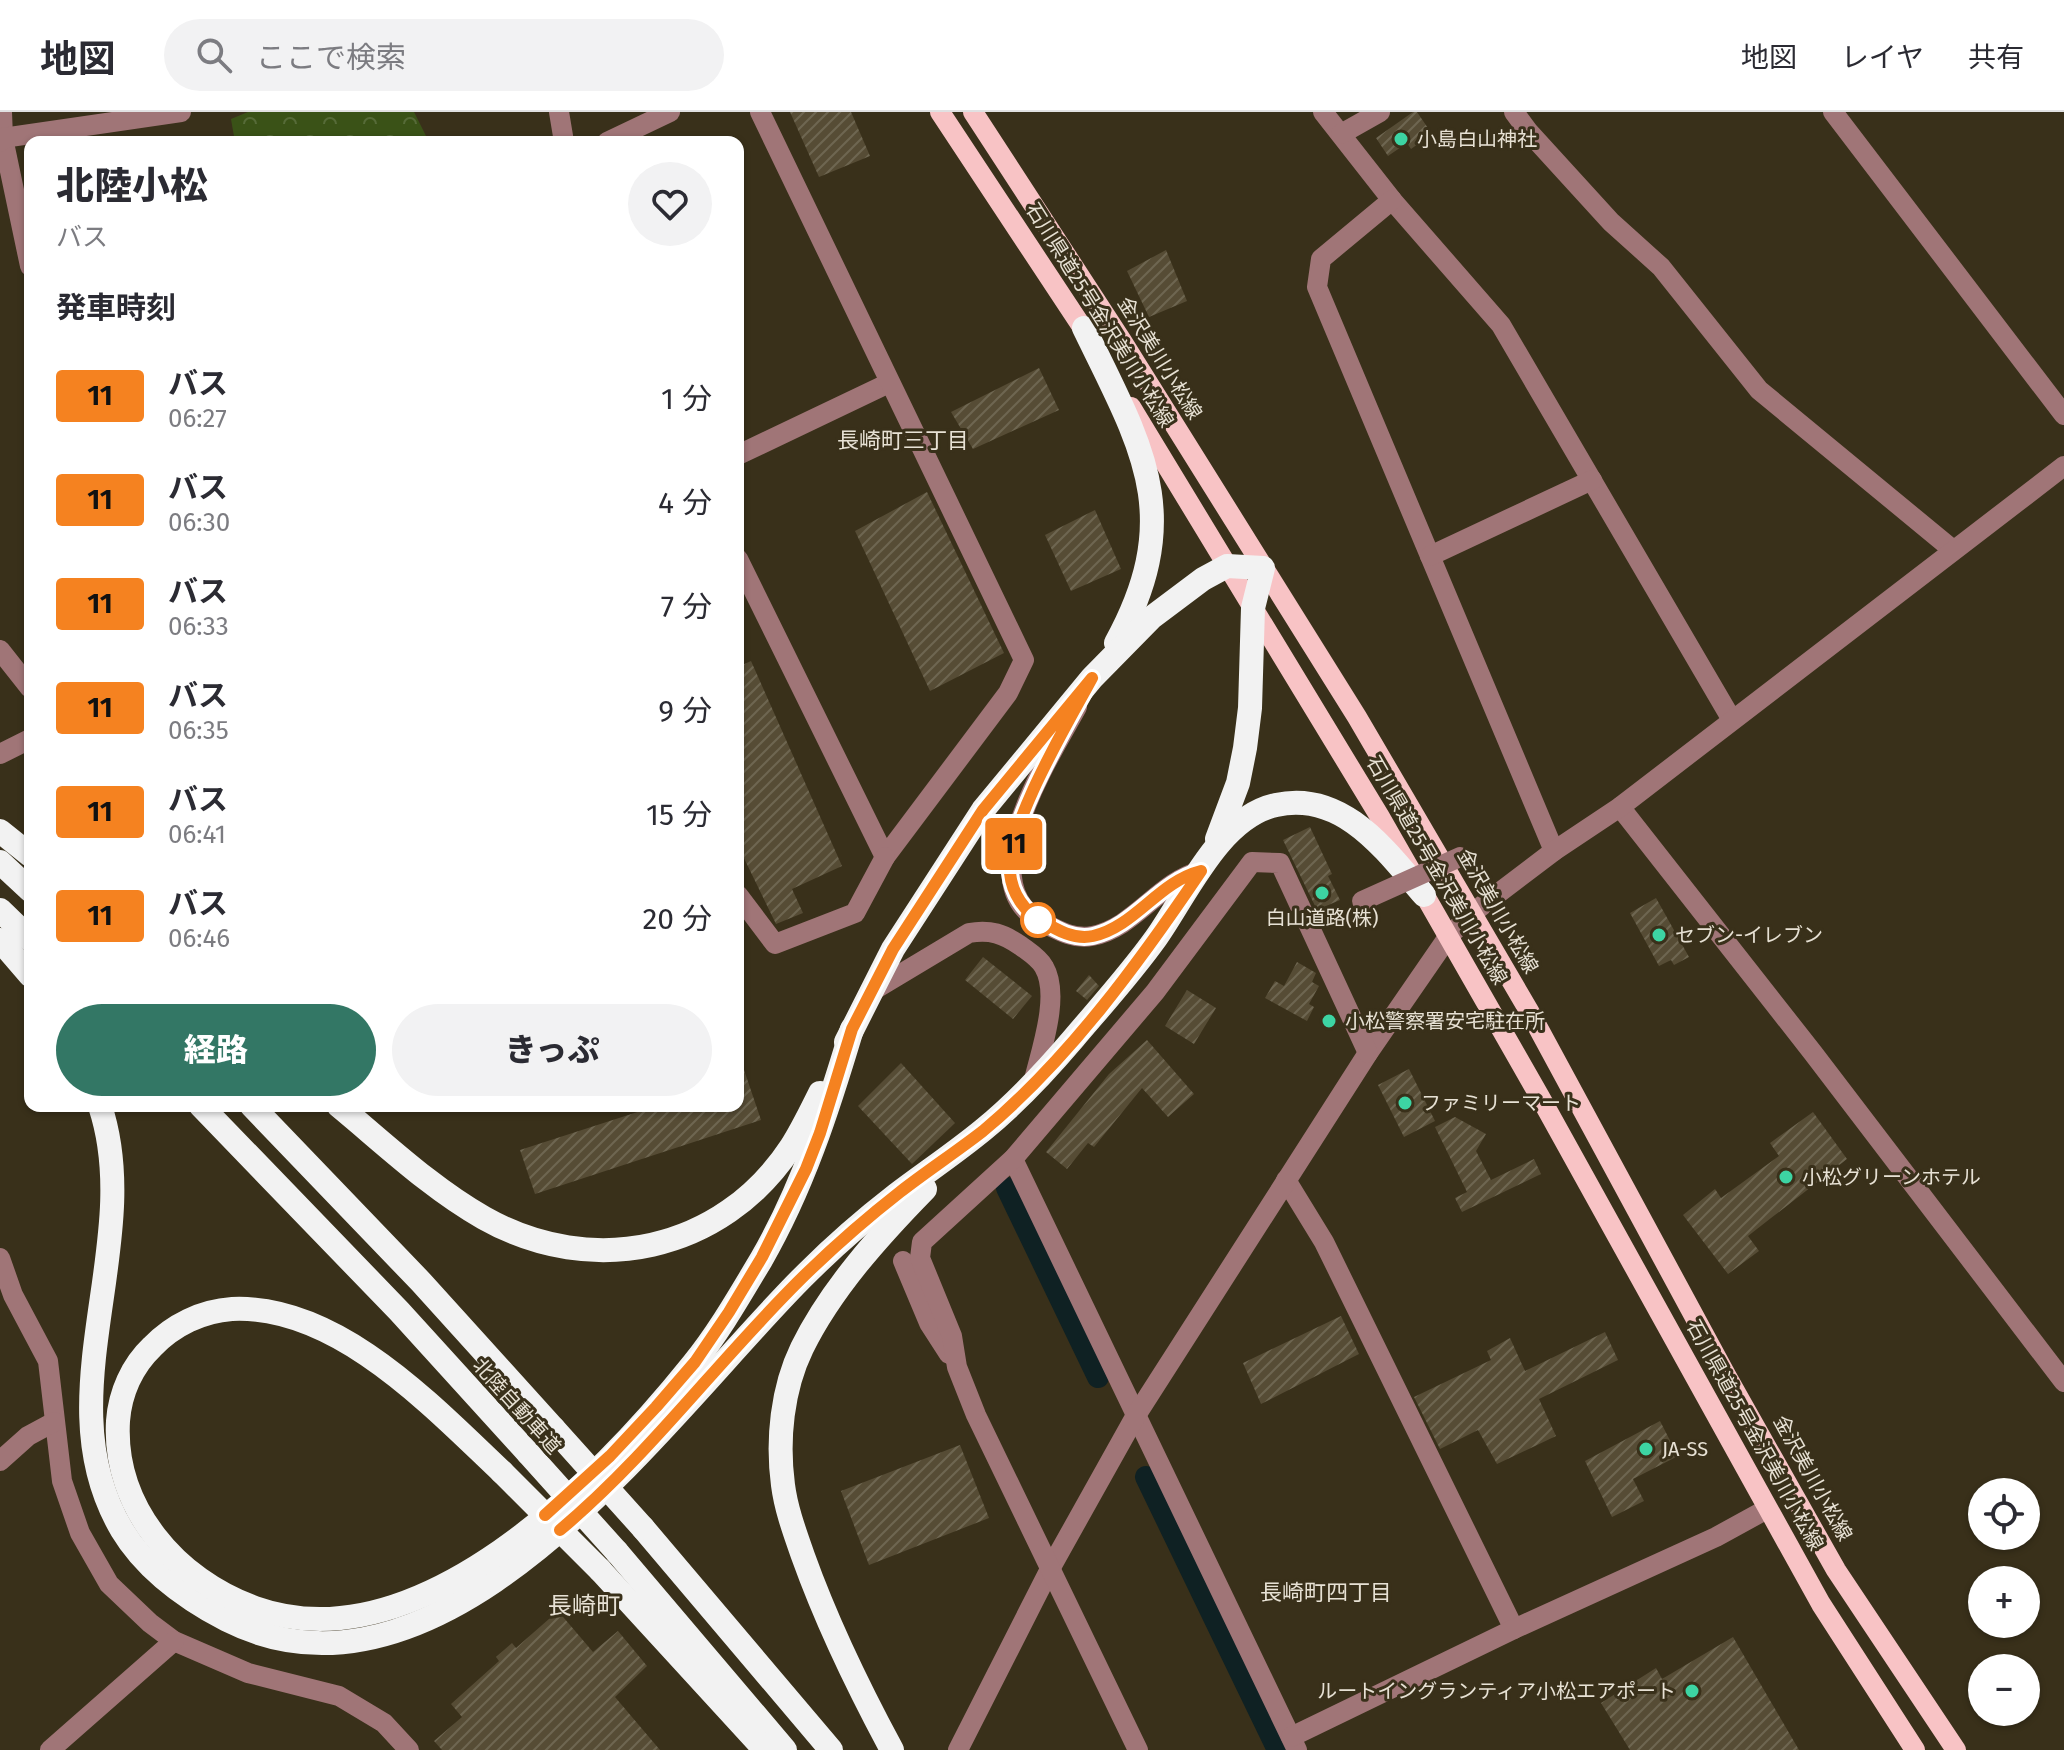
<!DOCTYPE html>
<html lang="ja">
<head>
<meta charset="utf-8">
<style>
  body { margin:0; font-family:"Fira Sans","Noto Sans JP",sans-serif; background:#f2f2f3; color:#2b2b33; height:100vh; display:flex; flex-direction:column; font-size:30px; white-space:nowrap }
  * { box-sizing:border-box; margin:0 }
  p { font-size:26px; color:#7c7c81 }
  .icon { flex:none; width:44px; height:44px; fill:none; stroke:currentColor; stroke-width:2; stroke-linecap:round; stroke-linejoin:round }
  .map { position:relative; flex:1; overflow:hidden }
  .panel { position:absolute; left:24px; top:24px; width:720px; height:976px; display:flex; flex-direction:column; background:#fff; border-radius:16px; box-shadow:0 2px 6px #0004 }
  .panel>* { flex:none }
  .badge { padding:0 16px; border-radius:6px; font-size:28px; line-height:52px }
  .fabs { position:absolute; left:1968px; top:1366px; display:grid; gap:16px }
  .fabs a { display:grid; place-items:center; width:72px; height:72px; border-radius:50%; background:#fff; box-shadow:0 2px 6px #0004; font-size:40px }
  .map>.badge { position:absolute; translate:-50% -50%; box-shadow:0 0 0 4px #fff }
  h2 { padding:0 32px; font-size:30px; line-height:72px }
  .round { display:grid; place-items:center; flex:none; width:84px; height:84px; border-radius:42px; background:#f2f2f3 }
  .headline { display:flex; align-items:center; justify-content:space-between; height:136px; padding:0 32px }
  h1 { font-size:38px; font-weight:800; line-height:60px }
  .action { display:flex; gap:16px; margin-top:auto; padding:16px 32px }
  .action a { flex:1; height:92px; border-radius:48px; background:#337765; color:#fff; font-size:32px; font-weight:800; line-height:92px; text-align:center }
  .action a+a { background:#f2f2f3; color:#2b2b33 }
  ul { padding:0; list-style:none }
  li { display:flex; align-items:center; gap:24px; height:104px; padding:0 32px }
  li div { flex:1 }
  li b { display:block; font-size:30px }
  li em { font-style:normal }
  li .badge { min-width:88px; font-weight:700; text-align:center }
  header { display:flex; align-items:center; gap:48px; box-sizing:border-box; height:112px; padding:0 40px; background:#fff; border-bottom:2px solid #e1e1e2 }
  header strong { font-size:38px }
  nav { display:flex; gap:44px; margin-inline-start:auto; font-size:28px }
  .search { width:560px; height:72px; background:#f2f2f3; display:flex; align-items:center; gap:20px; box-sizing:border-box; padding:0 28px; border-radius:44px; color:#7c7c81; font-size:30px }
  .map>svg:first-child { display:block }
  .park { fill:url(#park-crowns) }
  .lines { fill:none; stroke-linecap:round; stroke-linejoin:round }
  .canal { stroke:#0f2123; stroke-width:22 }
  .building { fill:url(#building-hatch) }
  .path { stroke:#8b8371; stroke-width:4; stroke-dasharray:4 6; stroke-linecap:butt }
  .minor { stroke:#a07577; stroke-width:20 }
  .major { stroke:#f8c3c5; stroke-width:20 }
  .highway { stroke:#f2f2f2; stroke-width:24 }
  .minor-bridge { stroke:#a07577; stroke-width:20 }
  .highway-bridge { stroke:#f2f2f2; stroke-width:24 }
  .line-casing { stroke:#fff; stroke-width:18 }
  .line { stroke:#f58220; stroke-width:12 }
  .poi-dot { fill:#3dd4a3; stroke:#39301a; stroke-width:3 }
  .stop-dot { fill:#fff; stroke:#f58220; stroke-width:4 }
  .labels { text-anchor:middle; stroke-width:6; stroke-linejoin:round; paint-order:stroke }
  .poi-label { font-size:20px; fill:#e7e1d4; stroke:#39301a; text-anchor:start }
  .street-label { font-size:20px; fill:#e7e1d4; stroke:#39301a }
  .neighbourhood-label { font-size:22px; fill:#e7e1d4; stroke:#39301a }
  .quarter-label { font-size:24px; fill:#e7e1d4; stroke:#39301a }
</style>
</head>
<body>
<header>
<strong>地図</strong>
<div class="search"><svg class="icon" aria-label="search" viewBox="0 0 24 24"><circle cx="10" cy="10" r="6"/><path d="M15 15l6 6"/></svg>ここで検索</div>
<nav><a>地図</a><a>レイヤ</a><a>共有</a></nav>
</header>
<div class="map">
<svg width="2064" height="1638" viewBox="0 0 2064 1638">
  <defs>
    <pattern id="park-crowns" width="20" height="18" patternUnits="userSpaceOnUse" patternTransform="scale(2)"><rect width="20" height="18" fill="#3a5217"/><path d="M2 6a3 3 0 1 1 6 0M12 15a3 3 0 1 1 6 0" fill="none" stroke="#566b38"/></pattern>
    <pattern id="building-hatch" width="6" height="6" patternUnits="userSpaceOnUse" patternTransform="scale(2)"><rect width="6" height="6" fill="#564c35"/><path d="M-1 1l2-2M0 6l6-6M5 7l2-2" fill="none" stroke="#6e6651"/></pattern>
  </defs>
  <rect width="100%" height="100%" fill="#39301a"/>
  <path class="park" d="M248 0H414L429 30H235L231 7Z"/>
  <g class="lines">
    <g class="canal">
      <path d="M1007 1076 1098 1265"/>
      <path d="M1146 1365 1278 1638"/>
    </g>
  </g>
  <g class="building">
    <path d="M790 0H851L870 44 819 65Z"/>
    <path d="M1413 0H1417L1432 22 1411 37 1407 31 1388 44 1376 26Z"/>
    <path d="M1166 138 1187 189 1149 205 1127 159Z"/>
    <path d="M1039 256 1059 298 973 337 951 300Z"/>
    <path d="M927 380 1004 541 930 579 855 419Z"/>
    <path d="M1095 398 1121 457 1071 479 1045 423Z"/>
    <path d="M751 549 842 754 792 777 803 801 776 812 738 734V555Z"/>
    <path d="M1310 715 1332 762 1328 764 1340 788 1317 798 1283 728Z"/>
    <path d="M1656 786 1689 845 1674 853 1671 848 1659 854 1630 801Z"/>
    <path d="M983 845 1032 884 1013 907 965 868Z"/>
    <path d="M1297 850 1316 861 1312 870 1319 874 1309 892 1314 895 1307 909 1265 886 1275 869 1284 874Z"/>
    <path d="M1089 863 1099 874 1087 888 1076 879Z"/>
    <path d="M1187 878 1216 896 1194 932 1165 914Z"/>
    <path d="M1147 928 1194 982 1168 1005 1142 976 1094 1035 1088 1031 1067 1057 1046 1040 1109 962Z"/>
    <path d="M738 949H741L761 1008 535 1082 520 1038 656 994H738Z"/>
    <path d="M901 951 955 1011 912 1052 858 994Z"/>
    <path d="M1409 957 1435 1009 1404 1025 1378 973Z"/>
    <path d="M1813 1000 1847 1047 1748 1124 1759 1139 1728 1162 1683 1103 1715 1077 1721 1086 1779 1044 1770 1031Z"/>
    <path d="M1455 1005 1486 1022 1476 1039 1491 1068 1534 1047 1541 1062 1462 1100 1455 1086 1467 1080 1435 1015Z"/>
    <path d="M1341 1204 1359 1242 1261 1292 1243 1251Z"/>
    <path d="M1605 1220 1618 1248 1539 1287 1556 1324 1497 1352 1478 1318 1440 1337 1414 1285 1491 1248 1487 1239 1510 1226 1525 1259Z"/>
    <path d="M1660 1309 1678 1344 1633 1367 1644 1389 1612 1405 1585 1349Z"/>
    <path d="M960 1333 989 1406 869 1453 841 1379Z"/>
    <path d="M558 1499 593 1540 618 1519 647 1554 615 1585 660 1638H442L434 1629 462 1605 451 1592 499 1549 496 1545 512 1531 516 1536Z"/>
    <path d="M1733 1525 1799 1638H1630L1601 1591 1656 1556 1662 1567Z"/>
  </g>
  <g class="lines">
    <path class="path" d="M1328 807 1345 798"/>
    <g class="minor">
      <path d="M2 0 3 26 30 154"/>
      <path d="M559 0 564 30"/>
      <path d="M1323 0 1392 88 1501 213 1732 608"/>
      <path d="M1514 0 1528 19 1611 110 1661 155 1759 278 1953 438"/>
      <path d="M1833 0 2064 303"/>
      <path d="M1341 22 1380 0"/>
      <path d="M0 30 3 26 181 0"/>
      <path d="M607 30 670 0"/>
      <path d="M1392 88 1321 147 1317 175 1554 739"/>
      <path d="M738 343 889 271"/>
      <path d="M1430 444 1592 368"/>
      <path d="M738 447 885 745 1008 581 1024 548 760 0"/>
      <path d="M0 538 30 576"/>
      <path d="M1077 595C1051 643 968 769 1040 809 1056 817 1073 828 1092 824 1135 816 1158 770 1201 759"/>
      <path d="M0 642 30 627"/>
      <path d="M1620 695 1813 941 2064 1270"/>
      <path d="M738 783 775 832 855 801 885 745"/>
      <path d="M869 881 969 821C990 817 1004 822 1021 834 1029 840 1039 846 1044 855 1061 884 1040 941 1033 972"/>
      <path d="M1013 1047 1297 1638"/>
      <path d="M1286 1068 1324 1130 1514 1517"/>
      <path d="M0 1146 13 1183 48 1249 62 1369 80 1421 109 1472 150 1511 174 1529 248 1561 339 1584 384 1611 409 1638"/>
      <path d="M903 1149 929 1211 949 1242"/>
      <path d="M0 1349 28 1324 54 1310"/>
      <path d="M1291 1625 1514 1517 1716 1425 1767 1397"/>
      <path d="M50 1638 174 1529"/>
      <path d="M958 1638 1050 1457 1135 1305 1368 941 1448 825 1471 802 1554 739 1620 695 2064 354"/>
      <path d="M1138 1638 976 1303 957 1255 952 1224 920 1146 922 1130 1013 1047 1155 880 1252 750 1280 751 1368 941"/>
    </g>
    <g class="major">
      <path d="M940 0 1092 230"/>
      <path d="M973 0 1122 229 1357 605 1529 899 1726 1263 1836 1458 1956 1638"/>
      <path d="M1131 295 1380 705 1540 985 1821 1492 1915 1638"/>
    </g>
    <g class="highway">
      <path d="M1084 216C1142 335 1186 403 1116 531"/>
      <path d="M0 719 30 743"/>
      <path d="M0 750 30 778"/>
      <path d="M0 798 30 827"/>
      <path d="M0 828 30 863"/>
      <path d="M846 930 893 837 983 698 1092 566 1151 506 1203 467 1227 454 1263 456 1253 496 1250 596 1245 636 1238 671 1217 727"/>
      <path d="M100 994C146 1132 43 1286 122 1418 146 1458 187 1487 227 1508 451 1621 673 1292 807 1161 835 1133 865 1107 896 1083 925 1061 955 1041 983 1018 1016 991 1046 959 1074 926 1102 893 1131 861 1156 826 1187 782 1220 705 1276 693 1343 678 1386 739 1424 783"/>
      <path d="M201 994 399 1199 528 1341"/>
      <path d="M252 994 421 1170 554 1317"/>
      <path d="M339 994C385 1032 431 1076 484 1106 592 1167 722 1140 791 1035 802 1018 811 999 820 981"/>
      <path d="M502 1360C432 1294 337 1192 232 1197 202 1199 173 1213 152 1235 132 1254 120 1281 118 1309 113 1395 176 1468 255 1496 418 1554 600 1368 693 1252 719 1220 740 1183 761 1148 803 1075 828 997 852 917"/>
      <path d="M643 1416 831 1638"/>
      <path d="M617 1440 785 1638"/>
      <path d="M600 1458 765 1638"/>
      <path d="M892 1638C858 1575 827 1511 803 1444 795 1421 786 1397 783 1373 777 1328 782 1277 802 1236 831 1177 879 1124 925 1077"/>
    </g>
    <path class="minor-bridge" d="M1362 789 1460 745"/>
    <g class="highway-bridge">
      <path d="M554 1317 643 1416"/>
      <path d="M528 1341 617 1440"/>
      <path d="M502 1360 600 1458"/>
    </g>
  </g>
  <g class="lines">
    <g class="line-casing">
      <path id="line" d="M545 1403 610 1344 656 1295 695 1250 729 1200 762 1145 806 1057 820 1021 852 917 893 837 983 698 1092 566C1069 609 1005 715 1010 761 1012 781 1024 800 1042 809 1057 818 1074 828 1093 824 1136 814 1158 770 1201 759 1139 851 1068 948 983 1019 956 1040 927 1059 900 1080 868 1105 837 1132 808 1160 722 1243 652 1341 560 1418"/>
    </g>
    <use href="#line" class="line"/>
  </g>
  <g class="poi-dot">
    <circle cx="1401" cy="27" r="8"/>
    <circle cx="1322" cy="781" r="8"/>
    <circle cx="1659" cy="823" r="8"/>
    <circle cx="1329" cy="909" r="8"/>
    <circle cx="1405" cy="991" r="8"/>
    <circle cx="1786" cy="1065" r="8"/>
    <circle cx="1646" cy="1337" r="8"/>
    <circle cx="1692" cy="1579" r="8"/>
  </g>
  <circle class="stop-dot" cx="1038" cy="808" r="16"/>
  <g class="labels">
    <g class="poi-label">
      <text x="1417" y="34">小島白山神社</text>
      <text x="1322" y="813" text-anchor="middle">白山道路(株)</text>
      <text x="1675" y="830">セブン-イレブン</text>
      <text x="1345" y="916">小松警察署安宅駐在所</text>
      <text x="1421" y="998">ファミリーマート</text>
      <text x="1802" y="1072">小松グリーンホテル</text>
      <text x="1662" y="1344">JA-SS</text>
      <text x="1676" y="1586" text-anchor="end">ルートイングランティア小松エアポート</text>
    </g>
    <g class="street-label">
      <text transform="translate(1100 203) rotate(58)" y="7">石川県道25号金沢美川小松線</text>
      <text transform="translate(1160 246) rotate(58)" y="7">金沢美川小松線</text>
      <text transform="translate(1437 758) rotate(60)" y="7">石川県道25号金沢美川小松線</text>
      <text transform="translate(1498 799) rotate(60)" y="7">金沢美川小松線</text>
      <text transform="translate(517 1294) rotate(48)" y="7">北陸自動車道</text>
      <text transform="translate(1755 1323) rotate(61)" y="7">石川県道25号金沢美川小松線</text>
      <text transform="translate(1813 1366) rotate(61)" y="7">金沢美川小松線</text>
    </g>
    <g class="neighbourhood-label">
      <text x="903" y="336">長崎町三丁目</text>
      <text x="1326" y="1488">長崎町四丁目</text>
    </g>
    <g class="quarter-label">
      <text x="584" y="1502">長崎町</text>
    </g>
  </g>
</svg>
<div class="fabs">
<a><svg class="icon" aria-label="locate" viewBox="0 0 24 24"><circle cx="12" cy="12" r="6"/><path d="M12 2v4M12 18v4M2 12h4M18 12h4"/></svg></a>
<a>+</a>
<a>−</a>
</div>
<b class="badge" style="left:1014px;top:732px;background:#f58220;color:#111">11</b>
<section class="panel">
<div class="headline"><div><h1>北陸小松</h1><p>バス</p></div><a class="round"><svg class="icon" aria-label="heart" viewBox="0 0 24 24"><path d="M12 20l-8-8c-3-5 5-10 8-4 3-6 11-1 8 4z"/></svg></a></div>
<h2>発車時刻</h2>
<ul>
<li><span class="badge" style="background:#f58220;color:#111">11</span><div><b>バス</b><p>06:27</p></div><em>1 分</em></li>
<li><span class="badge" style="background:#f58220;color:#111">11</span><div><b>バス</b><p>06:30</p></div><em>4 分</em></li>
<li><span class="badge" style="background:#f58220;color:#111">11</span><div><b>バス</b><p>06:33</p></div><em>7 分</em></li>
<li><span class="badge" style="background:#f58220;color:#111">11</span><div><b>バス</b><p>06:35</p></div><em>9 分</em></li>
<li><span class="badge" style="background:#f58220;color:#111">11</span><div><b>バス</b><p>06:41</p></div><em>15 分</em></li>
<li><span class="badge" style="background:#f58220;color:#111">11</span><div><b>バス</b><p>06:46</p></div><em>20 分</em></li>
</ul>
<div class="action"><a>経路</a><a>きっぷ</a></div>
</section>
</div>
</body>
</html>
